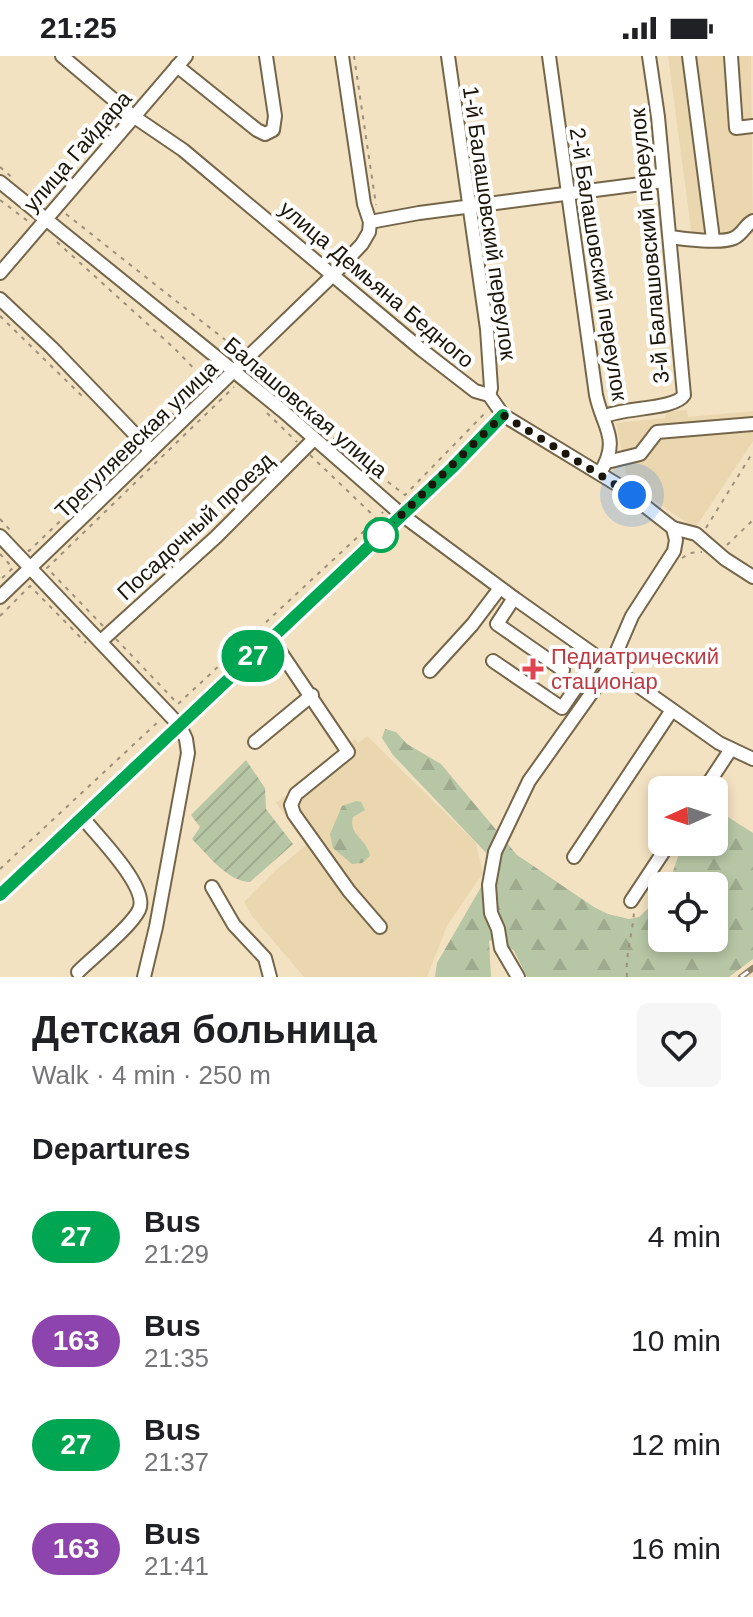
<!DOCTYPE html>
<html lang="en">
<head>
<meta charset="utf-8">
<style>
  body { margin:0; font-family:Helvetica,sans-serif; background:#f6f6f6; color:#202124; height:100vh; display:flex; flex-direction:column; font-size:30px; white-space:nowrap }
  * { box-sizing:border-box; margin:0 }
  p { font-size:26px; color:#757577 }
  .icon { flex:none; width:44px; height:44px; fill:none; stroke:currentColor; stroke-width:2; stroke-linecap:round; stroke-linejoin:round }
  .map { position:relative; height:921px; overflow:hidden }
  .details { display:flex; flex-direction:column; background:#fff; flex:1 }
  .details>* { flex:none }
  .badge { padding:0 16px; border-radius:26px; font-size:28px; line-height:52px }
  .needle { width:52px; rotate:267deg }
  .fabs { position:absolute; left:648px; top:720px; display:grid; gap:16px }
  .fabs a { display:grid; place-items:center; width:80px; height:80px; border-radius:12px; background:#fff; box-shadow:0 4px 12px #0003; font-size:40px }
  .you { position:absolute; width:40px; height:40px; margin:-20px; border:6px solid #fff; border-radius:50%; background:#1a73e8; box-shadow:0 0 0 12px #1a73e833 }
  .map>.badge { position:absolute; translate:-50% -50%; box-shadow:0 0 0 4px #fff }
  h2 { padding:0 32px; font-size:30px; line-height:72px }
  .round { display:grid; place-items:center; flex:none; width:84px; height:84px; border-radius:12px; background:#f6f6f6 }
  .headline { display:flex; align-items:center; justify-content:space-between; height:136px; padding:0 32px }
  h1 { font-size:38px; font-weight:700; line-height:60px }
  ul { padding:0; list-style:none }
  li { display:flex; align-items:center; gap:24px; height:104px; padding:0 32px }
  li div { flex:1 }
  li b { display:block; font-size:30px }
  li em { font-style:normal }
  li .badge { min-width:88px; font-weight:700; text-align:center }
  .status { display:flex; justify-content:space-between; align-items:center; height:56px; padding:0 40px; background:#fff; direction:ltr }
  .status svg { height:22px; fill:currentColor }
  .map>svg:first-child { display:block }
  .built { fill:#ead6af }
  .forest { fill:url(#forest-firs) }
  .garden { fill:url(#garden-furrows) }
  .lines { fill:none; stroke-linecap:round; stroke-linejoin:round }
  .minor-casing { stroke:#75664a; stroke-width:16 }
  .path { stroke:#9d9079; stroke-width:2; stroke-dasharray:4 6; stroke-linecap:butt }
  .minor { stroke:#fff; stroke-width:12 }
  .rail-casing { stroke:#8e836c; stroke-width:6 }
  .rail { stroke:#fff; stroke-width:3; stroke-dasharray:9; stroke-linecap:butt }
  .line-casing { stroke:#fff; stroke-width:18 }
  .line { stroke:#00a651; stroke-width:12 }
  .walk { stroke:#1b150a; stroke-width:8; stroke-dasharray:0 14.4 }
  .stop-dot { fill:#fff; stroke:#00a651; stroke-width:4 }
  .health-dot { fill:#e0444e; stroke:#fff; stroke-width:3 }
  .labels { text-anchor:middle; stroke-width:8; stroke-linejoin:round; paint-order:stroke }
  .street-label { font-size:22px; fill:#1b150a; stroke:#fff }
  .health-label { font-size:22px; fill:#be3a42; stroke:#fff; text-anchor:start }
</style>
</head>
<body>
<div class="status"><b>21:25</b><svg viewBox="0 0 49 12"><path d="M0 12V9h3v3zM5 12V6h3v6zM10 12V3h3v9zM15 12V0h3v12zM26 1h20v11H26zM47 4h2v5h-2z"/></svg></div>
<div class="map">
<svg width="753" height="921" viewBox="0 0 753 921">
  <defs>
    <pattern id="forest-firs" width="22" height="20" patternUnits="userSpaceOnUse" patternTransform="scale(2)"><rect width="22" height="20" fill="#b7c7a5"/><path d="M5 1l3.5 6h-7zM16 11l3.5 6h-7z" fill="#9daa8d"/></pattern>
    <pattern id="garden-furrows" width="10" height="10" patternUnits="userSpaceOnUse" patternTransform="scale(2)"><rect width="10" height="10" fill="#b7c7a5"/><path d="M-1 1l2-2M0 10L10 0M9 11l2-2" fill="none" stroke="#9daa8d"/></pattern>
  </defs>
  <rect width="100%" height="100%" fill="#f3e2c2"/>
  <g class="built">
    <path d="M668 0H751L753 178 700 184 692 181Z"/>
    <path d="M687 354 688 361 753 355V385L695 472 628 427 616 367 665 362 666 356Z"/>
    <path d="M367 680 476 787 483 817 447 870 427 921H304L252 860 244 846 275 815 306 789 276 747 334 704 340 693 355 683 358 687Z"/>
  </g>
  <g class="forest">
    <path d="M385 673 396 676 407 688 441 708 517 799 594 851 608 858 629 863 639 861 662 839V882H714V830H668L683 786H714V752L753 777V903L729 921H527L514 895 498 883 489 885 491 921H435L437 907 488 819 490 801 393 699 382 682Z"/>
    <path d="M356 745 361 746 365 754 353 761C348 780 368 783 370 800L362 807 352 808 333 792 330 778 342 750Z"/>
  </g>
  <path class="garden" d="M246 704 265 732 266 753 293 788 250 826C228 826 207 798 192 783L200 771 191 759Z"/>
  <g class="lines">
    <g class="minor-casing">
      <g id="minor">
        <path d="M62 0 133 60 183 94 422 294 475 335 489 339 503 359 618 429 673 472"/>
        <path d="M448 0 487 273 491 332 489 339"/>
        <path d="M549 0 596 339C603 372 621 383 600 417"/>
        <path d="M689 0 713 183"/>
        <path d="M731 0 736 72 753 70"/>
        <path d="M177 10 257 74 265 78 273 74 275 60 266 0"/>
        <path d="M0 126 283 355 402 459 514 542 719 687 753 703"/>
        <path d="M370 166 419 157 664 125"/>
        <path d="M670 181C683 183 722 188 734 182 743 178 745 169 753 165"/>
        <path d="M0 217 186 0"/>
        <path d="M0 243 52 292 151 395"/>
        <path d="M603 361C622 351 675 354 684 339L658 61 649 0"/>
        <path d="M607 406 640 398 657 376 753 368"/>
        <path d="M673 472 696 478 725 503 753 521"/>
        <path d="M0 480 180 670 186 683 188 697 156 871 144 921"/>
        <path d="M0 541 333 219 362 188 369 176 370 166 364 148 342 0"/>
        <path d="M514 542 497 568 563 614"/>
        <path d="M271 582 348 696 296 738 291 749 294 758 349 835 380 871"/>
        <path d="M101 585 216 481 314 383"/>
        <path d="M493 605 562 652 597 601"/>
        <path d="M430 615 472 569 500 532"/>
        <path d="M255 686 312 639"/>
        <path d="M704 734 731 693"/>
        <path d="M574 801 672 654"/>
        <path d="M212 831 234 869 265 902 270 921"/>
        <path d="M0 839 452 412 503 359"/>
        <path d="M631 845 670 786"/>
        <path d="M78 916C93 901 131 871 139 854 150 832 97 780 83 762"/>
        <path d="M518 921 501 892 498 873 491 857 489 829 495 796 529 725 610 611 632 560 674 495 676 484 673 472"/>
      </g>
    </g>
    <g class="path">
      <path d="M354 0 376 149"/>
      <path d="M0 111 15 124"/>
      <path d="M0 144 29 166"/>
      <path d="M66 158 238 294"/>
      <path d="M57 186 174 292 207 326"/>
      <path d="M0 260 82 340"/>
      <path d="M259 315 348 395 405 439 487 355"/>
      <path d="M267 357 297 386"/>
      <path d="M149 381 176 355"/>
      <path d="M310 399 377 463 383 456"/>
      <path d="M0 463 10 474"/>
      <path d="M706 472 753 396"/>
      <path d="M727 489 753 464"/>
      <path d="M28 494 29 495 135 393"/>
      <path d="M0 498 13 512 0 524"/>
      <path d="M682 502 690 497 702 496"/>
      <path d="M0 560 30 530 86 587"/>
      <path d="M103 570 47 512 234 331"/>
      <path d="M116 583 178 648 377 463"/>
      <path d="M0 813 160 664"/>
      <path d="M627 921C625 899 633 877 634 855"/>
    </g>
    <use href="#minor" class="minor"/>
    <g class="rail-casing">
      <path id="rail" d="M741 921 753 912"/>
    </g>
    <use href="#rail" class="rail"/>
  </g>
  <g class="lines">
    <g class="line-casing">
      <path id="line" d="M0 839 452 412 503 359"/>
    </g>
    <use href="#line" class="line"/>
    <path class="walk" d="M381 479 503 359 632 439"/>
  </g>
  <circle class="stop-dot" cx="381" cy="479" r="16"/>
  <path class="health-dot" d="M529 601h8v8h8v8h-8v8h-8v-8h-8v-8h8z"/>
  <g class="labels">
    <g class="street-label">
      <text transform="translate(77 95) rotate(-49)" y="8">улица Гайдара</text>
      <text transform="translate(490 167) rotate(82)" y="8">1-й Балашовский переулок</text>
      <text transform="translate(649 190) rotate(-95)" y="8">3-й Балашовский переулок</text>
      <text transform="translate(599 208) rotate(81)" y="8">2-й Балашовский переулок</text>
      <text transform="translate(377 228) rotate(40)" y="8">улица Демьяна Бедного</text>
      <text transform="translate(306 351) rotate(40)" y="8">Балашовская улица</text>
      <text transform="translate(136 383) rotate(-44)" y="8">Трегуляевская улица</text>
      <text transform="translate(195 470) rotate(-43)" y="8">Посадочный проезд</text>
    </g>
    <g class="health-label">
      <text x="551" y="608">Педиатрический<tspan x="551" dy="25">стационар</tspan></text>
    </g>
  </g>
</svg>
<div class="fabs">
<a><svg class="needle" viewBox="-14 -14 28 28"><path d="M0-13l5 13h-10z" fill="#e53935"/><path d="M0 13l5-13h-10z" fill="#757577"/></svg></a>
<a><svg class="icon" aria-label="locate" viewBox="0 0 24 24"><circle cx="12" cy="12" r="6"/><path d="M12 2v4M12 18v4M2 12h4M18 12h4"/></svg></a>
</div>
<div class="you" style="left:632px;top:439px"></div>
<b class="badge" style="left:253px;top:600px;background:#00a651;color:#fff">27</b>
</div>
<section class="details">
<div class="headline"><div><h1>Детская больница</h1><p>Walk · 4 min · 250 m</p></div><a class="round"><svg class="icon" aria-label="heart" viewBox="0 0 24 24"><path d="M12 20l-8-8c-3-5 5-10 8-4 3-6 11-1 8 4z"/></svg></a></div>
<h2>Departures</h2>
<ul>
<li><span class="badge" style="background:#00a651;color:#fff">27</span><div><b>Bus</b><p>21:29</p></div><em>4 min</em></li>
<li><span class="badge" style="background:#8e44ad;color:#fff">163</span><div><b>Bus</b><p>21:35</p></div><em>10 min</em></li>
<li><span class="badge" style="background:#00a651;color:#fff">27</span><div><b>Bus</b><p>21:37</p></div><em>12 min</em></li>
<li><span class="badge" style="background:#8e44ad;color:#fff">163</span><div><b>Bus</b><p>21:41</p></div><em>16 min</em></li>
</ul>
</section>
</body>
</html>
